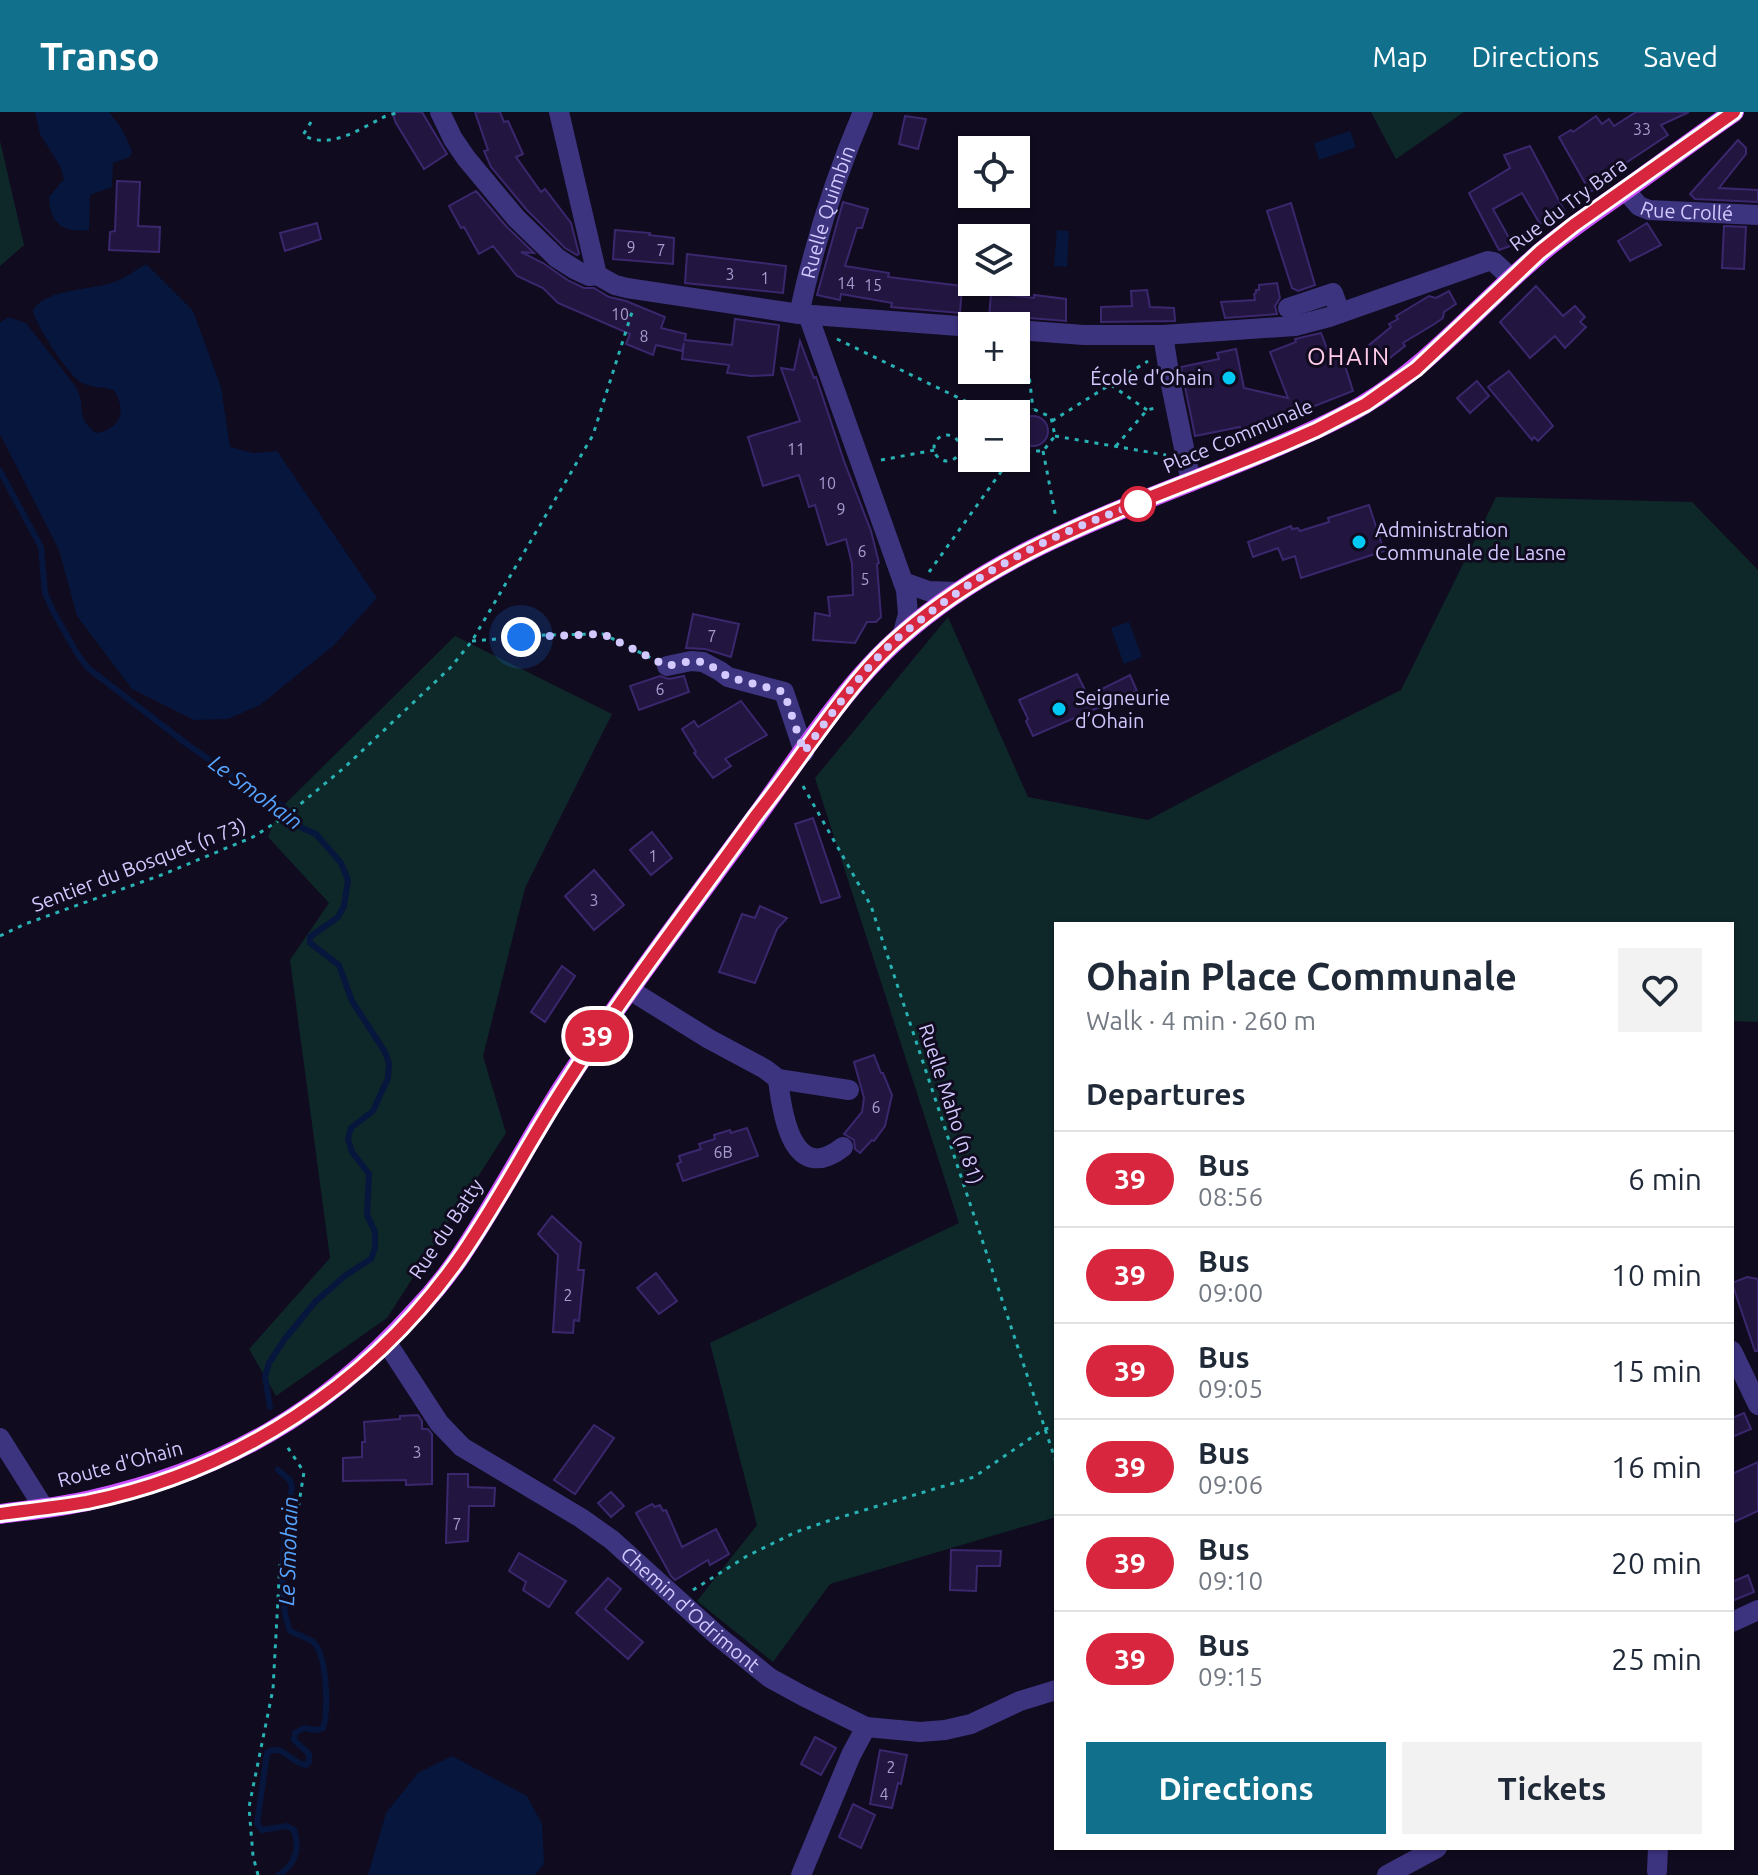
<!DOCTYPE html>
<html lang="en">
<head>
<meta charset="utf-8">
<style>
  body { margin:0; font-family:Ubuntu,sans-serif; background:#f2f2f3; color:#1f2937; height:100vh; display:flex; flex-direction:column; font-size:30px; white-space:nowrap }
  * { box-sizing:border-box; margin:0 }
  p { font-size:26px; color:#747a83 }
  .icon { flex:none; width:44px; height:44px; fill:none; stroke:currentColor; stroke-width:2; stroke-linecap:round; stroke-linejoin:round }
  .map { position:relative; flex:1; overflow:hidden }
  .side { position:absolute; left:1054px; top:810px; width:680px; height:928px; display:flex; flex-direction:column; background:#fff; border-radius:0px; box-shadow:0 2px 6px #0004 }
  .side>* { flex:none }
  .badge { padding:0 16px; border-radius:26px; font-size:28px; line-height:52px }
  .controls { position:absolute; left:958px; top:24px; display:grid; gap:16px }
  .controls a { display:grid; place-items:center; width:72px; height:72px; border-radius:0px; background:#fff; box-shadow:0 2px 6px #0004; font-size:40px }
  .you { position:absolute; width:40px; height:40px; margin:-20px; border:6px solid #fff; border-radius:50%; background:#1a73e8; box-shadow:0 0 0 12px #1a73e833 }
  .map>.badge { position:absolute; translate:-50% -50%; box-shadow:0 0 0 4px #fff }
  h2 { padding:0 32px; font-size:30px; line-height:72px }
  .round { display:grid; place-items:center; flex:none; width:84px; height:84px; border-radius:0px; background:#f2f2f3 }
  .summary { display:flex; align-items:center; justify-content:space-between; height:136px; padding:0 32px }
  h1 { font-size:38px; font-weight:600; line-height:60px }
  .primary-button { display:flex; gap:16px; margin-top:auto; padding:16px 32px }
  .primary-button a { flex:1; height:92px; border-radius:0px; background:#11718c; color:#fff; font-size:32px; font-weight:600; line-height:92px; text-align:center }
  .primary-button a+a { background:#f2f2f3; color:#1f2937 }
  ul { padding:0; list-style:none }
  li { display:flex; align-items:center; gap:24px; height:96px; padding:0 32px; border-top:2px solid #e0e1e3 }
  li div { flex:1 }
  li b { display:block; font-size:30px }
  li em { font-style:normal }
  li .badge { min-width:88px; font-weight:700; text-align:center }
  header { display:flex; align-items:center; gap:48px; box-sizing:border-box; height:112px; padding:0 40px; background:#11718c; color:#fff }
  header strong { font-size:38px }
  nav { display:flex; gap:44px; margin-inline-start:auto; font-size:28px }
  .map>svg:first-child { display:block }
  .green { fill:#0e2829 }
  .water { fill:#07163c }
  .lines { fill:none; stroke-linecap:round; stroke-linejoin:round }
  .stream { stroke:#07163c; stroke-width:6 }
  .building { fill:#221640; stroke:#3b276d; stroke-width:2 }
  .path { stroke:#28b2b4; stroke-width:3; stroke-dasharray:4 6; stroke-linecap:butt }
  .minor { stroke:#3d3480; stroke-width:20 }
  .major { stroke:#cb50ff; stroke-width:20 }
  .line-casing { stroke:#fff; stroke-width:18 }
  .line { stroke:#d7263d; stroke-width:12 }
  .walk { stroke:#d3c9ff; stroke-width:8; stroke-dasharray:0 14.4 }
  .poi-dot { fill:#00c9f4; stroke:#100b1f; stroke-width:3 }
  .stop-dot { fill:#fff; stroke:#d7263d; stroke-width:4 }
  .labels { text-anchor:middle; stroke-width:6; stroke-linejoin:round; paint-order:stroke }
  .number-label { font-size:16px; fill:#a79ccf }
  .street-label { font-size:20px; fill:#d3c9ff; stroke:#100b1f }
  .poi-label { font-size:20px; fill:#d3c9ff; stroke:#100b1f; text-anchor:start }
  .water-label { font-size:22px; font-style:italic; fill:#57a4ff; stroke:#100b1f }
  .quarter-label { font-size:24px; letter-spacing:2px; fill:#ffcbe8; stroke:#100b1f }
</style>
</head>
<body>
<header>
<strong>Transo</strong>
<nav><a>Map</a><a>Directions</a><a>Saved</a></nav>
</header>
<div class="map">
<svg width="1758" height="1763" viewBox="0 0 1758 1763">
  <rect width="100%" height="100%" fill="#100b1f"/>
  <g class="green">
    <path d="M1371 0H1464L1396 47Z"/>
    <path d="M0 29 24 133 0 154Z"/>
    <path d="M1496 385 1692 390 1758 458V910L1732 909V812H1056V1315L1054 1316 1056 1329V1405L830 1472 773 1550 697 1489 757 1413 710 1231 959 1111 815 666 948 505 1028 685 1148 708 1258 650 1401 578Z"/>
    <path d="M455 524 612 602 525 776 483 944 506 1021 387 1206 276 1284 249 1237 330 1146 290 848 329 791 268 725 279 698Z"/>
  </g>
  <g class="water">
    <path d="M35 0H109L122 17 132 39 130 45 113 51 112 75 90 83 89 118C62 121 50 111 49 85L64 67 60 54 40 22Z"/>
    <path d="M1350 19 1356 35 1319 48 1314 31Z"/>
    <path d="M1057 118 1069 119 1067 155 1054 154Z"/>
    <path d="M146 152 193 199 221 275 230 335 253 341 277 339 377 486 333 534 260 593 228 607 194 608 132 577 77 504 59 438 0 322V211L8 205 26 211 76 275C87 296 74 304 96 321 121 317 127 299 114 278 104 275 92 276 82 271 70 265 35 213 33 198 48 175 93 179 117 169 127 165 137 157 146 152Z"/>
    <path d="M1129 510 1142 545 1124 552 1111 516Z"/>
    <path d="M452 1644 527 1684 542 1712 544 1752 535 1763H368L386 1701 418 1661Z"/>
  </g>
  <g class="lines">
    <g class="stream">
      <path d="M0 359 41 435 45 481 53 499 78 543 88 556 188 633 249 675 284 695 302 716 316 722 341 751 348 768 344 794 338 805 310 825V831L339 853 352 889 385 940 389 952 388 966 373 999 351 1016 348 1027 352 1040 369 1062 367 1103 375 1120V1136L371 1147 346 1163 315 1190 284 1228 269 1251 265 1265 270 1295"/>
      <path d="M278 1358 290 1368 292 1376C285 1415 276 1482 290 1519 297 1523 307 1525 313 1530 327 1541 329 1600 323 1616L316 1618 304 1616 295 1621 294 1628 309 1642V1650L306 1653C289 1651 283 1630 267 1641L257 1712 262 1718 287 1714 294 1718C300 1737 296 1751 279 1763"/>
    </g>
  </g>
  <g class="building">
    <path d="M392 0H422L447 42 424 57 396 11Z"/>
    <path d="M475 0H500L504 10 508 9 523 42 516 45 541 80 545 77 571 111 579 142 577 143 565 136 526 97 491 55 484 39 488 38Z"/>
    <path d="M1636 0H1689L1661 13 1668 23 1600 68 1603 73 1590 80 1559 25 1571 18 1573 20 1596 4 1602 12 1609 7 1614 14Z"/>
    <path d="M905 4 926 7 918 37 899 32Z"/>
    <path d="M1738 28 1746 36V42L1719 76 1758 78V90L1695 87 1690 82Z"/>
    <path d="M1530 34 1565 100 1540 112 1522 81 1493 97 1513 133 1499 138 1469 81 1510 56 1504 43Z"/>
    <path d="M117 69 140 70 138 114 160 115 159 140 109 138 110 120 115 119Z"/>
    <path d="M476 79 506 114 534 141 521 140 543 151 569 169 584 176H594L609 185 626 189 665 205 661 216 686 222 685 228 732 233 735 207 779 213 773 263 751 264 727 261 729 253 682 247 684 231 682 239 656 233 653 243 626 232 630 222 558 191 543 176 517 164 493 134 479 142 464 115 461 116 449 94Z"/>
    <path d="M843 90 868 97 862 116H857L845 154 889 161 888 165 962 174 960 201 891 195 892 191 841 182 840 188 817 183Z"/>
    <path d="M1291 91 1315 173 1298 179 1292 176 1267 99Z"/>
    <path d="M317 111 321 127 285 139 280 121Z"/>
    <path d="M1647 111 1661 133 1630 149 1618 129Z"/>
    <path d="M1724 114 1746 115 1744 157 1722 156Z"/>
    <path d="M615 118 650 121 649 123 674 126 673 152 613 147Z"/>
    <path d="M687 142 786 154 783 181 685 171Z"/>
    <path d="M1277 171 1280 186 1275 194 1277 202 1225 206 1221 190 1255 188 1254 182 1256 181V178H1259V173Z"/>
    <path d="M1536 174 1563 204 1575 194 1585 205 1580 210 1586 215 1565 236 1555 224 1530 246 1500 210Z"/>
    <path d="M1147 178 1150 195 1174 196 1175 209 1101 210V195L1132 194 1131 179Z"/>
    <path d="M1449 179 1456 192 1444 200 1443 206 1436 211 1403 231 1405 234 1382 252 1368 234 1391 215 1389 212 1398 207 1396 204 1429 184 1436 186Z"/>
    <path d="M991 181 1034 186V183L1066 187V209L1017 205 1009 207 989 206Z"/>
    <path d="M1321 221 1330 244 1341 241 1353 279 1243 322 1240 315 1195 324 1181 255 1219 247 1217 241 1236 237 1244 276 1288 286 1270 240 1296 230 1295 227Z"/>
    <path d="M800 229 814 266 816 265 844 349 871 419 879 451 877 452 881 505 876 510H867L855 531 813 528 815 501 830 504 828 485 853 483 852 452 846 427 827 433 815 393 809 395 799 363 763 374 748 325 800 309 781 256 794 258Z"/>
    <path d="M1509 259 1553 314 1538 329 1534 325 1532 328 1488 275Z"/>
    <path d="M1477 269 1489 284 1470 301 1457 286Z"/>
    <circle cx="1033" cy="319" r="15"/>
    <path d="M1369 393 1384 439 1301 466 1295 444 1283 448 1278 436 1253 445 1248 430 1291 414 1292 417 1298 416 1300 419 1329 410 1328 406Z"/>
    <path d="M693 502 739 512 731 545 705 537 686 536Z"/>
    <path d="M1077 562 1088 584 1130 563 1137 579 1033 624 1026 609 1028 607 1019 588Z"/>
    <path d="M660 564 669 567 684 564 689 580 639 598 630 574Z"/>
    <path d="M741 589 767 623 725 647 731 654 713 666 694 641 696 640 682 617 694 609 698 615Z"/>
    <path d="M813 706 840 785 821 791 795 712Z"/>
    <path d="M652 720 672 746 651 763 630 738Z"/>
    <path d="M594 758 624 793 594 818 565 784Z"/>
    <path d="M760 794 787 806 777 817 755 871 719 860 742 802 755 806Z"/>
    <path d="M562 854 575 864 545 910 531 900Z"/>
    <path d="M874 943 881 961H883L892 983 885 1014 874 1029 872 1028 860 1041 855 1037 854 1028 844 1022 862 1000 864 986 854 950Z"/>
    <path d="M747 1016 758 1044 683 1069 677 1052 681 1050 679 1044 701 1037 699 1032 715 1027 714 1023 730 1018 731 1021Z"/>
    <path d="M552 1104 581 1131 578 1158H584L579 1209 574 1208 573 1221 553 1220 558 1143 538 1122Z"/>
    <path d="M656 1161 677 1189 659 1202 637 1176Z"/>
    <path d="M1747 1165 1758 1167V1239H1755L1732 1171Z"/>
    <path d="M1744 1301 1751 1317 1732 1325V1306Z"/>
    <path d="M418 1303 422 1309V1317H428L432 1322V1372L406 1373V1368L343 1369V1346L362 1345V1330H365L364 1310 400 1307V1304Z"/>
    <path d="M594 1313 614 1326 575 1382 554 1368Z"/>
    <path d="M1758 1350V1399L1732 1411V1362Z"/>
    <path d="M448 1362H468V1375L495 1376 494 1394H469L468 1429 446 1431Z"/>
    <path d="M611 1380 624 1394 611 1405 598 1391Z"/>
    <path d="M652 1392 655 1395 660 1393 663 1399 666 1398 682 1435 716 1417 729 1442 710 1453 708 1448 675 1468 671 1464 636 1401Z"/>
    <path d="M951 1438 1001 1439 1000 1454H977L976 1479 950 1478Z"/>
    <path d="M519 1441 566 1469 549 1495 523 1478 526 1470 509 1459Z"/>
    <path d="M1748 1463 1754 1480 1732 1489V1470Z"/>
    <path d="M608 1466 621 1477 605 1497 643 1530 628 1547 576 1501Z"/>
    <path d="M815 1625 836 1636 821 1663 801 1652Z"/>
    <path d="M880 1638 907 1643 901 1672 898 1671 892 1696 870 1692Z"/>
    <path d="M853 1692 875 1703 861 1736 839 1725Z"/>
  </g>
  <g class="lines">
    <g class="path">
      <path d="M311 10 303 23C329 38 358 18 382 6 387 3 394 2 400 0"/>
      <path d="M837 227 992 302"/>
      <path d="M1026 237 1033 297"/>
      <path d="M1111 273 1147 298"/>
      <path d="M1016 305 1033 297 1051 305 1055 324 1043 339H1024L1016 330"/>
      <path d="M1052 309 1148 249"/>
      <circle cx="947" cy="336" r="13"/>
      <path d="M1055 324 1166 343"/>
      <path d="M960 333 972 331"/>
      <path d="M1116 334 1147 298 1155 296"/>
      <path d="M1043 339 1056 406"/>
      <path d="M881 348 935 338"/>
      <path d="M929 460 1011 346"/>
      <path d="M472 529 546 523 603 522 651 546"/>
      <path d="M803 674 871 794 1056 1350"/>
      <path d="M0 824 25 812 164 762 253 725 286 704 345 655 451 555 472 529 593 323 633 197"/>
      <path d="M693 1478 747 1444 796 1420 828 1409 974 1365 1044 1317 1056 1315"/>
      <path d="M258 1763 253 1744 249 1695 273 1577 280 1450 290 1447 304 1360 286 1333"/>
    </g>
    <g class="minor">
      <path d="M440 0 453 27 466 46 516 106 557 146 576 158 589 164 597 163 615 173 627 176 799 202 972 215"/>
      <path d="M559 0 597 163"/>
      <path id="s1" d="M1625 78 1639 94 1649 98 1758 103"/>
      <path d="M1288 196 1333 181 1340 201"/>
      <path id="s2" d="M799 202C814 133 835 65 863 0"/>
      <path d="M808 203 906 478 908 502 903 521"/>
      <path d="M1016 218 1084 223H1163L1295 214 1329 205 1488 149 1494 150 1511 166"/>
      <path d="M1163 223 1171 273 1191 370"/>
      <path d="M903 470 928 479 957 480"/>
      <path d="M667 554 691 549 703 550 720 559 728 565 784 580 804 640"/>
      <path d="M630 878 709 927 765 957 778 967 849 978"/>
      <path d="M778 967C782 1003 793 1074 843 1035"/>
      <path id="s3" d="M387 1231 439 1311 462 1335 581 1406 612 1428 719 1525 770 1566 803 1584 866 1615 920 1620 945 1618 971 1612 1020 1589 1056 1578"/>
      <path d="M1732 1239 1758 1293"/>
      <path d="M0 1326 44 1396"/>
      <path d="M1732 1510 1758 1498"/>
      <path d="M1657 1759 1658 1736"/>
      <path d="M801 1763 851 1643 866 1615"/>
      <path d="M1387 1763 1437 1736"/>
    </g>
    <path class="major" d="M0 1402C30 1398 62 1395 91 1388 224 1358 324 1301 415 1200 431 1183 446 1165 459 1146 496 1092 526 1033 561 978 622 884 690 795 756 705 799 646 845 573 900 525 1004 431 1143 392 1269 338 1301 324 1333 311 1363 293 1430 253 1479 193 1538 143 1564 120 1593 101 1621 81 1659 54 1696 26 1734 0"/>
  </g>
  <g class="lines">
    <g class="line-casing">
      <path id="line" d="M0 1402C29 1398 58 1395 87 1390 236 1360 370 1272 458 1148 498 1091 530 1027 568 969 626 878 692 793 755 705 773 682 790 659 807 635 836 596 865 554 903 522 1011 428 1154 387 1284 332L1316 318 1366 292 1416 257 1540 140 1574 113 1734 0"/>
    </g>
    <use href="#line" class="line"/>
    <path class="walk" d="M521 525 603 522 667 554 691 549 703 550 720 559 728 565 784 580 804 640C828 606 852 573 880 543 896 526 914 513 932 499 993 452 1065 417 1138 392"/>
  </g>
  <g class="poi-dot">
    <circle cx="1229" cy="266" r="8"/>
    <circle cx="1359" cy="430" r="8"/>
    <circle cx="1059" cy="597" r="8"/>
  </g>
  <circle class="stop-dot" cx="1138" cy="392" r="16"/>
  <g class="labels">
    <g class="number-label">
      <text x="1642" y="23">33</text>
      <text x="631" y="141">9</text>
      <text x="661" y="144">7</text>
      <text x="730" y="168">3</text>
      <text x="765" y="172">1</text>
      <text x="846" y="177">14</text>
      <text x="873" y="179">15</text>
      <text x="620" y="208">10</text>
      <text x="644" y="230">8</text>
      <text x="796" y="343">11</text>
      <text x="827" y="377">10</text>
      <text x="841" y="403">9</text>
      <text x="862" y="445">6</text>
      <text x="865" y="473">5</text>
      <text x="712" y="530">7</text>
      <text x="660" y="583">6</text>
      <text x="653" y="750">1</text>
      <text x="594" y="794">3</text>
      <text x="876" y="1001">6</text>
      <text x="723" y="1046">6B</text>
      <text x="568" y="1189">2</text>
      <text x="417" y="1346">3</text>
      <text x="457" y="1418">7</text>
      <text x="891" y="1661">2</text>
      <text x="884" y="1688">4</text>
    </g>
    <g class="street-label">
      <text transform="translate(1568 92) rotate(-37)" y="7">Rue du Try Bara</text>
      <text dy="7" stroke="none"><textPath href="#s1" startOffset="70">Rue Crollé</textPath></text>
      <text dy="7" stroke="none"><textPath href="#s2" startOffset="106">Ruelle Quimbin</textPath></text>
      <text transform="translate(1238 324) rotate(-23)" y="7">Place Communale</text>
      <text transform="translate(139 753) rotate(-21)" y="7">Sentier du Bosquet (n 73)</text>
      <text transform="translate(951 992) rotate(72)" y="7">Ruelle Maho (n 81)</text>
      <text transform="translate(446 1117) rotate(-56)" y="7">Rue du Batty</text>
      <text transform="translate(120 1352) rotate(-15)" y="7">Route d'Ohain</text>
      <text dy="7" stroke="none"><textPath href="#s3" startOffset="410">Chemin d'Odrimont</textPath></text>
    </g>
    <g class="poi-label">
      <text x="1213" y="273" text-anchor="end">École d'Ohain</text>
      <text x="1375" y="425">Administration<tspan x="1375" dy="23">Communale de Lasne</tspan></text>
      <text x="1075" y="593">Seigneurie<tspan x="1075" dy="23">d’Ohain</tspan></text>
    </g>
    <g class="water-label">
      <text transform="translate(256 680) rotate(36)" y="8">Le Smohain</text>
      <text transform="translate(288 1439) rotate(-88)" y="8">Le Smohain</text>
    </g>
    <g class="quarter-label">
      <text x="1349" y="253">OHAIN</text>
    </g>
  </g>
</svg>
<div class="controls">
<a><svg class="icon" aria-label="locate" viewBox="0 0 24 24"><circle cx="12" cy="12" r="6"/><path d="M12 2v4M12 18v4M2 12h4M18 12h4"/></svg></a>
<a><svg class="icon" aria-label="layers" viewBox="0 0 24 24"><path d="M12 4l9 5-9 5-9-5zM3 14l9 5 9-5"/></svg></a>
<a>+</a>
<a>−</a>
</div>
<div class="you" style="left:521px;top:525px"></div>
<b class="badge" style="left:597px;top:924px;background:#d7263d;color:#fff">39</b>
<section class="side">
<div class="summary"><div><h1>Ohain Place Communale</h1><p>Walk · 4 min · 260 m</p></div><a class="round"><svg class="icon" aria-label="heart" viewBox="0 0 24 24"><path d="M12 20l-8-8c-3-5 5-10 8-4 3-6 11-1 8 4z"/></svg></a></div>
<h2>Departures</h2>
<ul>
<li><span class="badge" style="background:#d7263d;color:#fff">39</span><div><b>Bus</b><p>08:56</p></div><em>6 min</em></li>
<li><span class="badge" style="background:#d7263d;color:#fff">39</span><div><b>Bus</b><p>09:00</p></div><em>10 min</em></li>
<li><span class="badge" style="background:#d7263d;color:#fff">39</span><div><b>Bus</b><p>09:05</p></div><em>15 min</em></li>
<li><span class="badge" style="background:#d7263d;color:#fff">39</span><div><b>Bus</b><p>09:06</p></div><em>16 min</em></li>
<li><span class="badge" style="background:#d7263d;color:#fff">39</span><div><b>Bus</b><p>09:10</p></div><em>20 min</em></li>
<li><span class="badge" style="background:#d7263d;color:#fff">39</span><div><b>Bus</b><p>09:15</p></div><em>25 min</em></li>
</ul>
<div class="primary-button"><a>Directions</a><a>Tickets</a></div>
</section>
</div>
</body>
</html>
